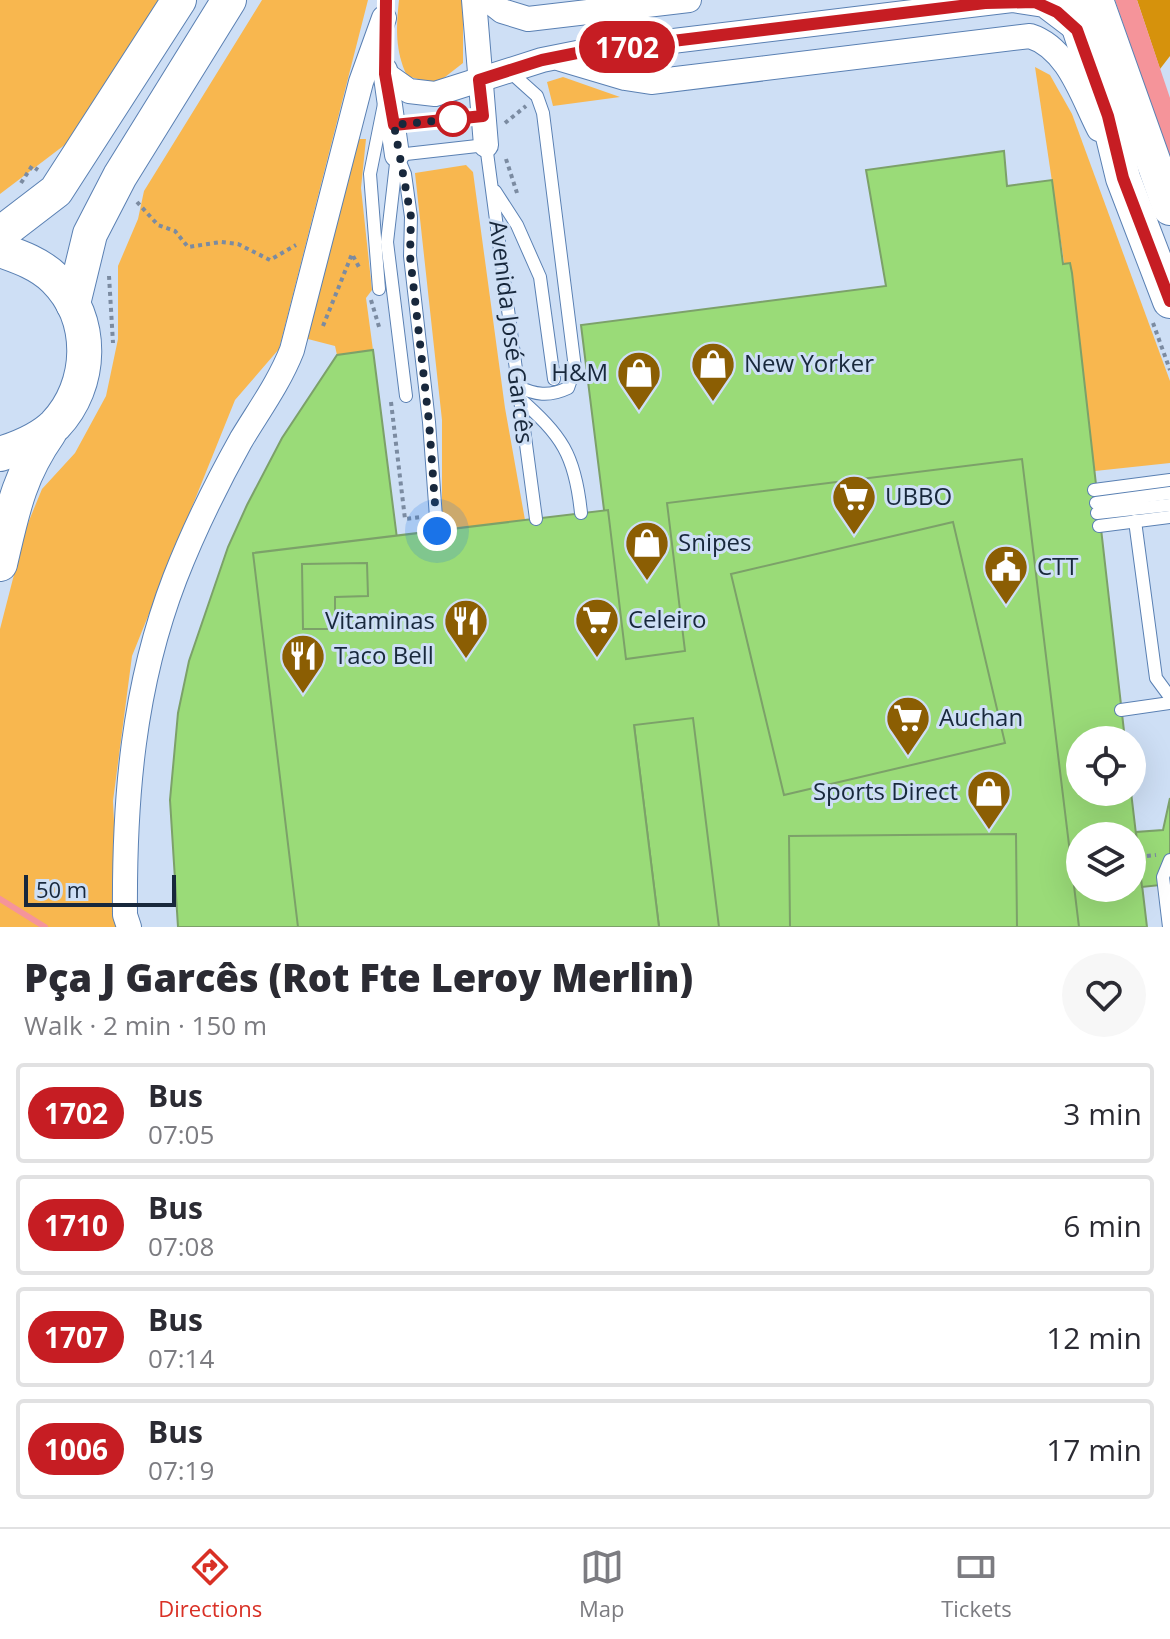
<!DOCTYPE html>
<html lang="en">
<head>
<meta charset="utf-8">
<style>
  body { margin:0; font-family:"Open Sans",sans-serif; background:#f7f7f7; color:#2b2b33; height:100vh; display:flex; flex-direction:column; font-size:30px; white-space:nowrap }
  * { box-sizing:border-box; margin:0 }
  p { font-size:26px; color:#7c7c81 }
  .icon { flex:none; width:44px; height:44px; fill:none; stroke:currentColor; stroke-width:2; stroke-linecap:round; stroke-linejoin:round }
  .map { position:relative; height:927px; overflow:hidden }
  .drawer { display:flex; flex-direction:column; background:#fff; flex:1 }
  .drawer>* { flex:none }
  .badge { padding:0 16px; border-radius:26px; font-size:28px; line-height:52px }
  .fabs { position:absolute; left:1066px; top:726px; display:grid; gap:16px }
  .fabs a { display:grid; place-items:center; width:80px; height:80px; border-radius:50%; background:#fff; box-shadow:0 8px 32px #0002; font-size:40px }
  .scale { position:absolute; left:24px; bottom:20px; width:152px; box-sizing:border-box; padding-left:8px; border:4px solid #18283c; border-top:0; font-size:22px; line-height:28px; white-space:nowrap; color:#18283c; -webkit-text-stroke:6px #cedff5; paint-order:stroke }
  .you { position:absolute; width:40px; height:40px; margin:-20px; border:6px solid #fff; border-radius:50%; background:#1a73e8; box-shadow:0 0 0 12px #1a73e833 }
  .map>.badge { position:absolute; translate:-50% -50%; box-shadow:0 0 0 4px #fff }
  .round { display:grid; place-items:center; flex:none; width:84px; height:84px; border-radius:42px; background:#f7f7f7 }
  .head { display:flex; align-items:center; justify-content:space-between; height:136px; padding:0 24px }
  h1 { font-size:38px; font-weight:800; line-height:60px }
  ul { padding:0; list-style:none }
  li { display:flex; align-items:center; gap:24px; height:100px; margin:0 16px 12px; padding:0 8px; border:4px solid #e1e1e2; border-radius:8px }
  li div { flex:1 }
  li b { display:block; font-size:30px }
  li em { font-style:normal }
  li .badge { min-width:88px; font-weight:700; text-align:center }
  .dock { display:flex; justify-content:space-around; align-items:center; height:112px; border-top:2px solid #e1e1e2; background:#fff; font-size:22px; color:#7c7c81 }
  .dock a { display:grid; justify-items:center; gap:4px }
  .dock .active { color:#d93025 }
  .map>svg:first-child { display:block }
  .green { fill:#f8b74f }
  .forest { fill:#d6920c }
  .water { fill:#f5949a }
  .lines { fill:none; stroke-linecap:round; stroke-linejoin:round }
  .stream { stroke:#f5949a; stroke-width:6 }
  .building { fill:#9adb78; stroke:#7ca169; stroke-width:2; fill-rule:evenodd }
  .lane-casing { stroke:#5a80b3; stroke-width:14 }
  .street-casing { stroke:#5a80b3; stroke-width:26 }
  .secondary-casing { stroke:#5a80b3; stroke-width:36 }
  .path { stroke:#7b8ba1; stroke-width:4; stroke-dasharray:4 4; stroke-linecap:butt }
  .lane { stroke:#fff; stroke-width:12 }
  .street { stroke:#fff; stroke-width:24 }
  .secondary { stroke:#fff; stroke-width:34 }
  .line-casing { stroke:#fff; stroke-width:18 }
  .line { stroke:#c61d23; stroke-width:12 }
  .walk { stroke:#18283c; stroke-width:8; stroke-dasharray:0 14.4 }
  .stop-dot { fill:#fff; stroke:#c61d23; stroke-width:4 }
  .labels { text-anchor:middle; stroke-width:6; stroke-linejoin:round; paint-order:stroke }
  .street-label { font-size:24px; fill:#18283c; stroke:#cedff5 }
  .poi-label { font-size:24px; fill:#18283c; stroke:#cedff5; text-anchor:start }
</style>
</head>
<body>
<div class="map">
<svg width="1170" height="927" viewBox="0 0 1170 927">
  <rect width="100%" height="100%" fill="#cedff5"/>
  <g class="green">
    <path d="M0 0H162L83 131 0 194Z"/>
    <path d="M262 0H368L279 349 235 400 132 656 113 801 119 927H0V629L26 528 42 489 75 453 106 396 118 339V266L138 219 144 191Z"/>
    <path d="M399 0H463V63L436 84 407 76C395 51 396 28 399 0Z"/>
    <path d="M1035 67 1050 75 1072 114 1170 381V463L1095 471Z"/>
    <path d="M563 77 620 97 553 106 547 82Z"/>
    <path d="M359 139H366L361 188 372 290 366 298 373 350 337 355 335 346 304 338Z"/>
    <path d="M466 165 473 172 505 408 525 520 450 530 442 511V420L415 173Z"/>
  </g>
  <path class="forest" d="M1137 0H1170V56L1160 69Z"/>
  <path class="water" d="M1115 0H1137L1170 98V159Z"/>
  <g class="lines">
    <path class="stream" d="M0 899 45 927"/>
  </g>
  <g class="building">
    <path d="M1004 151 1007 186 1052 180 1063 264 1070 263 1072 273 1125 740H1080V792H1131L1147 927H659L634 725 336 727 338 871 351 927H178L170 800 178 713 189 661 228 547 247 505 282 438 337 355 373 350 407 617 614 590 581 325 886 286 866 170ZM1080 836H1132V888H1080Z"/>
    <path d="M1022 459 1079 927H1017L1016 834 789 836 790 927H719L693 718 634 725 659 927H298L253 553 608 510 626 659 685 651 667 503ZM953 522 1005 743 784 795 731 574ZM367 563 368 596 335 597V629H303L302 564Z"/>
    <path d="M1170 798V884L1142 887 1136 832 1163 830Z"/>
  </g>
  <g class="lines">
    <g class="lane-casing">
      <g id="lane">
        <path d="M508 70 537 96 543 113 575 368 568 388C549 397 535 395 517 386"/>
        <path d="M394 125 483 116"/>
        <path d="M397 155 486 145 536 519"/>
        <path d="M397 155 405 174 411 217 410 256 429 422 437 531"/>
        <path d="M397 155 387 242 406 396"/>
        <path d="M495 191 517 225 540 277 554 379"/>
        <path d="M379 289 370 174 385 99"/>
        <path d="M518 397C562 436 575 454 581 513"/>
        <path d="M1094 490 1170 480"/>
        <path d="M1096 503 1170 493"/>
        <path d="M1097 513 1170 505"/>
        <path d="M1135 521 1156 678 1170 697"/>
        <path d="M1099 526 1170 517"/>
        <path d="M1121 710 1170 703"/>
        <path d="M1169 927 1163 877 1170 860"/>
      </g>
    </g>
    <g class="street-casing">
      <g id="street">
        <path d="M474 0 486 145"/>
        <path d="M488 0 502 11 528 19 689 0"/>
        <path d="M561 59 625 78 651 82 1030 36C1068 48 1082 96 1099 129"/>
        <path d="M385 70 397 155"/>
        <path d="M385 74 409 91 435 94 542 60 582 52 1012 0 1044 5 1077 30"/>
        <path d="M129 927 125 915C124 799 133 687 175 578 193 532 217 483 241 440 259 410 279 383 292 350L361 82 384 18"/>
      </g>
    </g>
    <g class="secondary-casing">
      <g id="secondary">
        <path d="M1070 0 1108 116 1123 178 1170 301"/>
        <path d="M1096 0 1170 208"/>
        <path d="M0 234 56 191 179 0"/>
        <path d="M0 250C20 257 40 264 55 279 95 319 93 385 55 425 40 440 19 448 0 454"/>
        <path d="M73 304 90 234 120 176 229 0"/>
        <path d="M0 564C12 513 18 477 49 433"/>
      </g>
    </g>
    <g class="path">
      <path d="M505 123 526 106"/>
      <path d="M506 159 517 193"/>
      <path d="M21 183 32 166 38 170"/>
      <path d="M137 202 158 225 175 231 188 247 221 242 238 244 270 260 296 245"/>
      <path d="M109 276 113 343"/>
      <path d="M371 300 380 330"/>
      <path d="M1153 323 1170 370"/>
      <path d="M323 326 352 254 360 269"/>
      <path d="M391 402 405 519 422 517"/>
      <path d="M1139 857 1156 855"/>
    </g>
    <use href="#lane" class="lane"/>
    <use href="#street" class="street"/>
    <use href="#secondary" class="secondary"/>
  </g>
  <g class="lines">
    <g class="line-casing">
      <path id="line" d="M386 0 385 74 394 125 483 116 479 80 542 60 582 52 985 3 1035 2 1057 12 1077 30 1108 116 1123 178 1170 301"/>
    </g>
    <use href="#line" class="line"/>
    <path class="walk" d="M437 531 429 422 410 256 411 217 394 125 453 119"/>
  </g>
  <defs>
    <g id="shop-pin" transform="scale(2.3)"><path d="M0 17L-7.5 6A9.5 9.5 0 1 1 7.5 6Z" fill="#8b5e03" stroke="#cedff5"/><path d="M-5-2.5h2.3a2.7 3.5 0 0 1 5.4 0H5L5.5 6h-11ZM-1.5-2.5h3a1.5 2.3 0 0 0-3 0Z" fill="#fff"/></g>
    <g id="supermarket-pin" transform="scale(2.3)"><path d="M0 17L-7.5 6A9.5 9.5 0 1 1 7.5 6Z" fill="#8b5e03" stroke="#cedff5"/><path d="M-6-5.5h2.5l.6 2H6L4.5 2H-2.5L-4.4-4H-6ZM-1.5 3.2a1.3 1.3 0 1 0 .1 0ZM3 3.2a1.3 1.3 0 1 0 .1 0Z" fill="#fff"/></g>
    <g id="civic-pin" transform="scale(2.3)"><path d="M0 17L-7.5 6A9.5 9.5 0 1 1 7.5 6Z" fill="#8b5e03" stroke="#cedff5"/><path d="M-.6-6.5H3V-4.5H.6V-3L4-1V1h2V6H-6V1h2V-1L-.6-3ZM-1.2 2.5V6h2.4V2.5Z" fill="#fff"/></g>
    <g id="restaurant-pin" transform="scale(2.3)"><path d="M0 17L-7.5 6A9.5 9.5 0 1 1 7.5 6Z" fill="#8b5e03" stroke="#cedff5"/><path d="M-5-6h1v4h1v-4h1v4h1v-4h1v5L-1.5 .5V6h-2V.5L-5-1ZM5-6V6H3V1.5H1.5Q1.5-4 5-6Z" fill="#fff"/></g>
  </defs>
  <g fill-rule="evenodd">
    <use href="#shop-pin" x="713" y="364"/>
    <use href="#shop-pin" x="639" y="373"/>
    <use href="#supermarket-pin" x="854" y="497"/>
    <use href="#shop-pin" x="647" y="543"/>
    <use href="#civic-pin" x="1006" y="567"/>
    <use href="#supermarket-pin" x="597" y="620"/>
    <use href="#restaurant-pin" x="466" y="621"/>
    <use href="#restaurant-pin" x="303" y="656"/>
    <use href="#supermarket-pin" x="908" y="718"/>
    <use href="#shop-pin" x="989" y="792"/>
  </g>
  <circle class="stop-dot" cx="453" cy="119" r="16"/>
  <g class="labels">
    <g class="street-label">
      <text transform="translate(511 332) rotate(83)" y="8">Avenida José Garcês</text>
    </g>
    <g class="poi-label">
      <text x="744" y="372">New Yorker</text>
      <text x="608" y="381" text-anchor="end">H&amp;M</text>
      <text x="885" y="505">UBBO</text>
      <text x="678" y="551">Snipes</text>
      <text x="1037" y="575">CTT</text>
      <text x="628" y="628">Celeiro</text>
      <text x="435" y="629" text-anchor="end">Vitaminas</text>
      <text x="334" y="664">Taco Bell</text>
      <text x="939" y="726">Auchan</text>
      <text x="958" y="800" text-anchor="end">Sports Direct</text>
    </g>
  </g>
</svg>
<div class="fabs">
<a><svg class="icon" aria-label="locate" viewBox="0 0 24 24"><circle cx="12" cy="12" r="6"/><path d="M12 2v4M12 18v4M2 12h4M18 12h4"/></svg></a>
<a><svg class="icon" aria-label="layers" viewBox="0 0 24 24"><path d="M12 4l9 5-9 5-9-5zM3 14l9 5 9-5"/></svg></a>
</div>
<div class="scale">50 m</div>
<div class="you" style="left:437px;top:531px"></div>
<b class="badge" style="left:627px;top:47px;background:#c61d23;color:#fff">1702</b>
</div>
<section class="drawer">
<div class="head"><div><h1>Pça J Garcês (Rot Fte Leroy Merlin)</h1><p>Walk · 2 min · 150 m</p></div><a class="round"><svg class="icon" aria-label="heart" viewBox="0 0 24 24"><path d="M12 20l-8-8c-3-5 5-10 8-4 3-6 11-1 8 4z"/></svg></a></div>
<ul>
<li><span class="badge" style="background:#c61d23;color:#fff">1702</span><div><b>Bus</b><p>07:05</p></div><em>3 min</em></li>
<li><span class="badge" style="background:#c61d23;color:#fff">1710</span><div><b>Bus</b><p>07:08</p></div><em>6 min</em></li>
<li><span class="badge" style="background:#c61d23;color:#fff">1707</span><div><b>Bus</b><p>07:14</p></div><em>12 min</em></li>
<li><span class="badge" style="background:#c61d23;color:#fff">1006</span><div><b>Bus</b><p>07:19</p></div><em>17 min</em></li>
</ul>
</section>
<nav class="dock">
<a class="active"><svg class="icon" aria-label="directions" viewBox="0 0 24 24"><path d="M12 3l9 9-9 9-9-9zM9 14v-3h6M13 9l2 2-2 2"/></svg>Directions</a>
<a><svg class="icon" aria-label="map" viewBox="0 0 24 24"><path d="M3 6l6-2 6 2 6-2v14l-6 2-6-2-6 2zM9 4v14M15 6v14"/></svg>Map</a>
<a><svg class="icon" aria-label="tickets" viewBox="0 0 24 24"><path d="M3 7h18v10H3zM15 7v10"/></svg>Tickets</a>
</nav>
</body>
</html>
